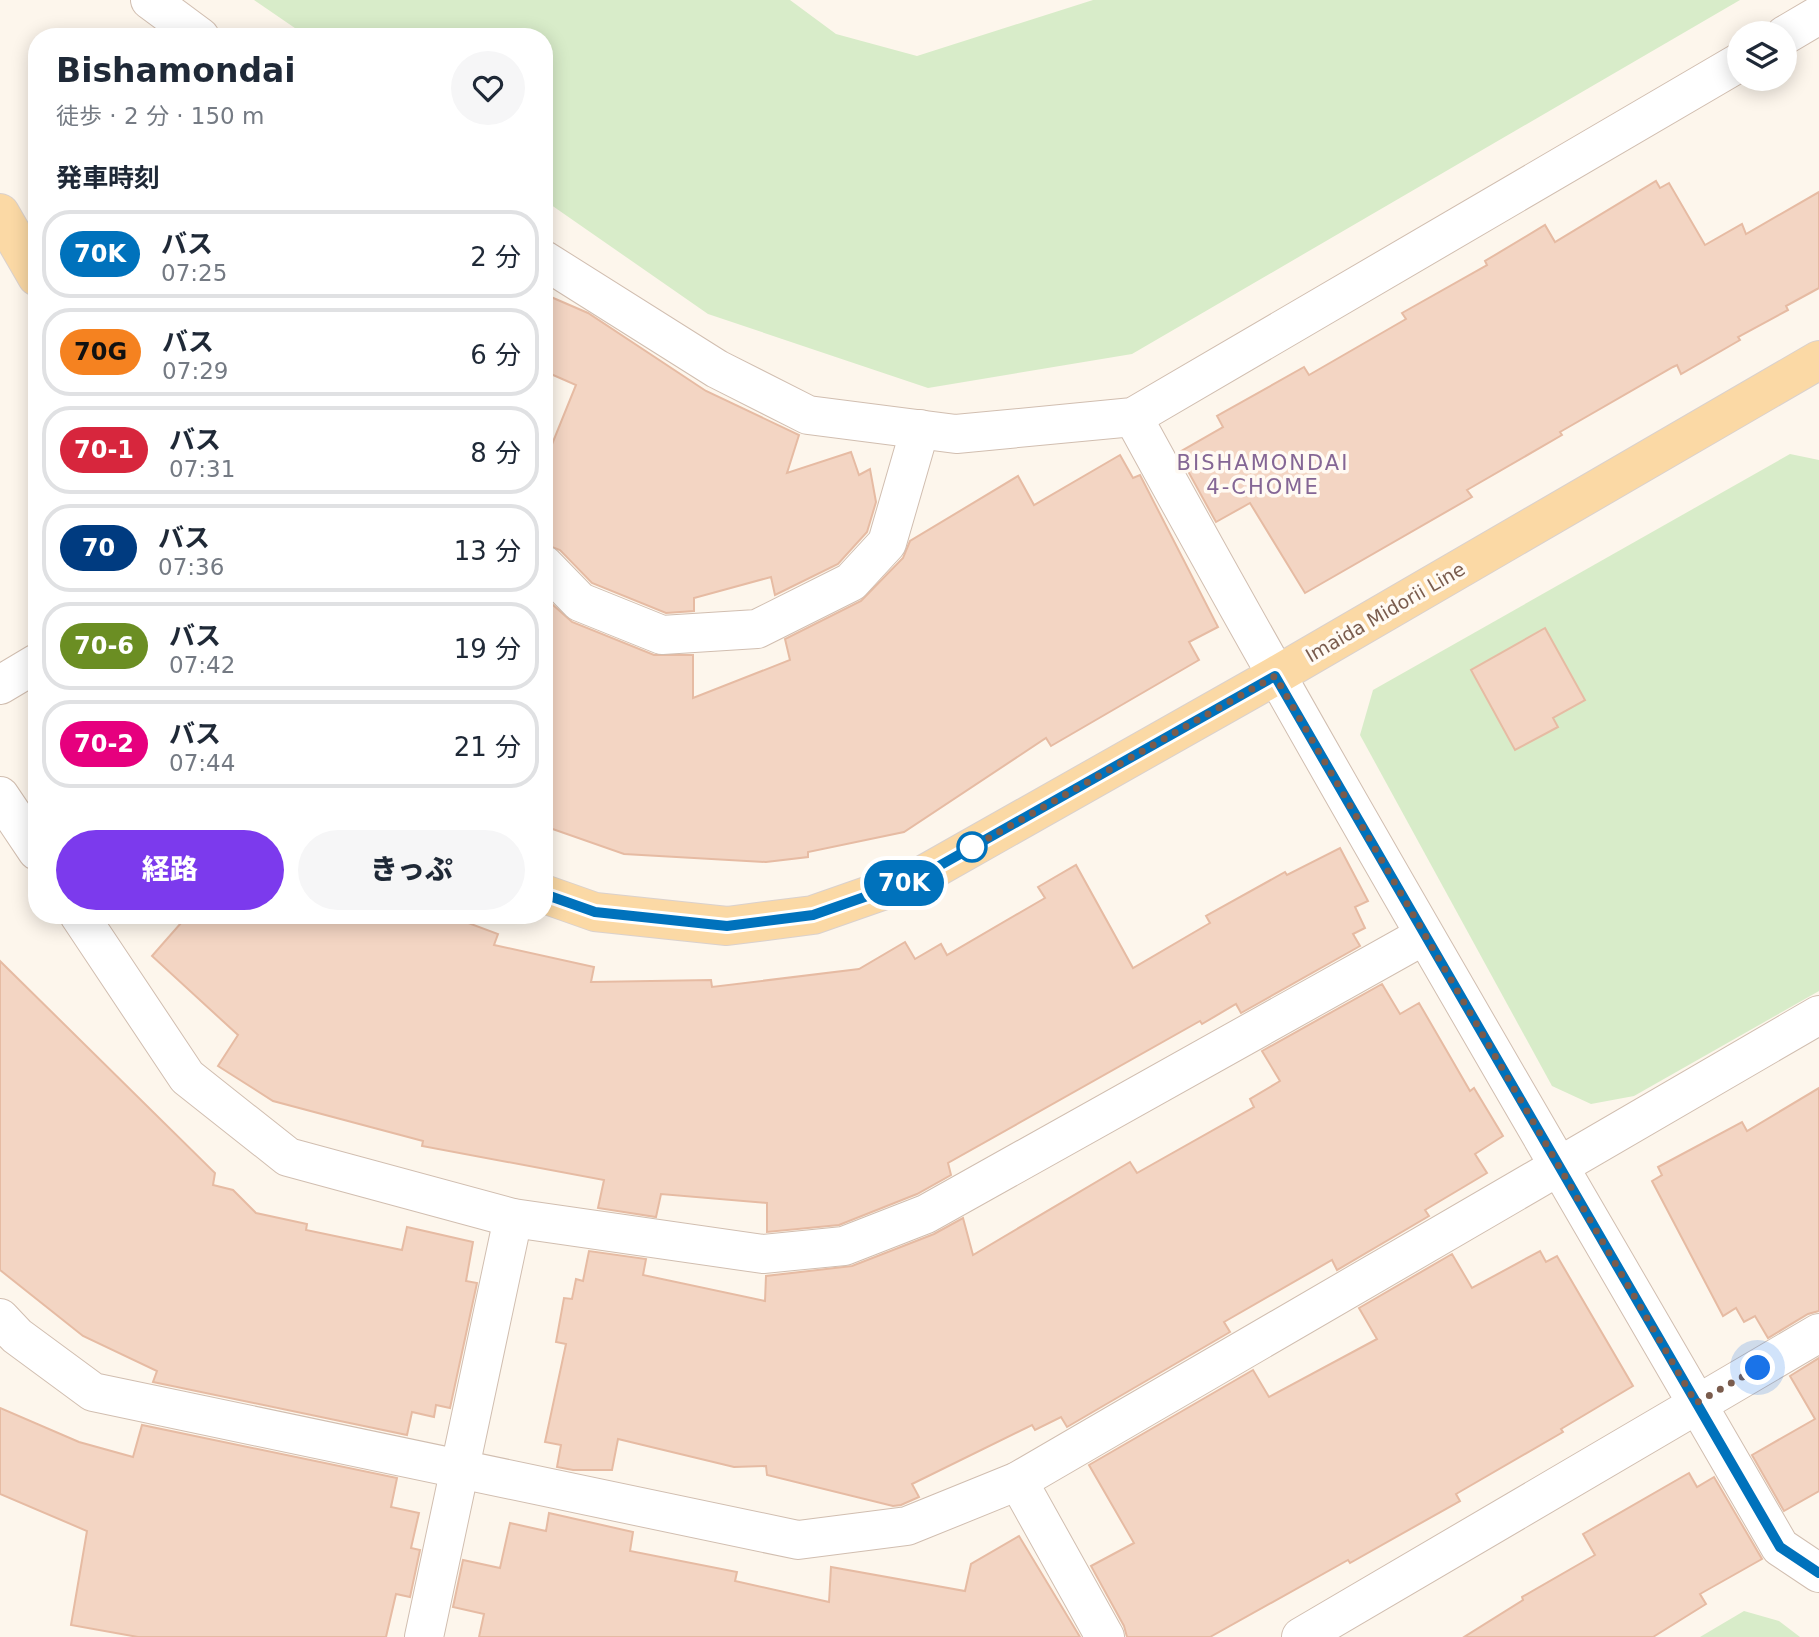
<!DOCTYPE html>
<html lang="ja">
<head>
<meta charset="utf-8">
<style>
  body { margin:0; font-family:"DejaVu Sans","Noto Sans JP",sans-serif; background:#f6f6f7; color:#1f2937; height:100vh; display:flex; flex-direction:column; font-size:26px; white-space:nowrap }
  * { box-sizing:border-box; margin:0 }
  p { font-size:23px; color:#747a83 }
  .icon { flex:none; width:38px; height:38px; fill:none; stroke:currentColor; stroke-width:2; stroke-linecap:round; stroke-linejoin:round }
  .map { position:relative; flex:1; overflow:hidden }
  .details { position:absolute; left:28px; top:28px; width:525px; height:896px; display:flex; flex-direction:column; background:#fff; border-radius:28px; box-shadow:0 4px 18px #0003 }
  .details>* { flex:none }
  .badge { padding:0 14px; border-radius:23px; font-size:24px; line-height:46px }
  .tools { position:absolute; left:1727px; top:21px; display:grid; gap:14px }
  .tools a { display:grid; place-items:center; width:70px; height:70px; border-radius:50%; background:#fff; box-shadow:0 4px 18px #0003; font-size:35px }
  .you { position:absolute; width:35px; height:35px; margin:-18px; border:5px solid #fff; border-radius:50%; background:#1a73e8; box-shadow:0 0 0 10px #1a73e833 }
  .map>.badge { position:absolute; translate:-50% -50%; box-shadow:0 0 0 4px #fff }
  h2 { padding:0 28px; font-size:26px; line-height:63px }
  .round { display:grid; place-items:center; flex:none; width:74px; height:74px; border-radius:37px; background:#f6f6f7 }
  .overview { display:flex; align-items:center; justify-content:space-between; height:119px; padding:0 28px }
  h1 { font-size:33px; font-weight:800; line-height:52px }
  .primary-button { display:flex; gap:14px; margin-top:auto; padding:14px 28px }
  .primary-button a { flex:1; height:80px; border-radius:42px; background:#7c3aed; color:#fff; font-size:28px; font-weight:800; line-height:80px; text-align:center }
  .primary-button a+a { background:#f6f6f7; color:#1f2937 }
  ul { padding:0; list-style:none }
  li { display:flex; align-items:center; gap:21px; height:88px; margin:0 14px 10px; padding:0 14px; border:4px solid #e0e1e3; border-radius:28px }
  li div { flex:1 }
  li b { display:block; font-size:26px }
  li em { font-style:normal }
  li .badge { min-width:77px; font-weight:700; text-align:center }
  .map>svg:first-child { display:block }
  .green { fill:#d8ecc9 }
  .building { fill:#f3d5c3; stroke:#e6bba3; stroke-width:2 }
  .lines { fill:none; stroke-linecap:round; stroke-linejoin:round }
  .minor-casing { stroke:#d1beb0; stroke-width:40 }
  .major-casing { stroke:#dad1cd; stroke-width:40 }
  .minor { stroke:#fff; stroke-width:38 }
  .major { stroke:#fbd9a5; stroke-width:38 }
  .line-casing { stroke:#fff; stroke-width:16 }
  .line { stroke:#0072bc; stroke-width:10 }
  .walk { stroke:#7a5c4d; stroke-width:7; stroke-dasharray:0 12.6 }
  .stop-dot { fill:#fff; stroke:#0072bc; stroke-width:3.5 }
  .labels { text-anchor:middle; stroke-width:7; stroke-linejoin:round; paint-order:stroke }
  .street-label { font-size:19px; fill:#7a5c4d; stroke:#fffaf3 }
  .neighbourhood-label { font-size:21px; letter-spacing:2px; fill:#846695; stroke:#fffaf3 }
</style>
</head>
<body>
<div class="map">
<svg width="1819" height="1637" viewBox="0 0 1819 1637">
  <rect width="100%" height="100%" fill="#fdf6ec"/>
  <g class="green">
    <path d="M254 0H790L836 34 917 56 1093 0H1740L1132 354 928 388 708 314 544 200V37H308Z"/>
    <path d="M1790 454 1819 460V991L1634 1096 1591 1104 1552 1086 1360 735 1373 690Z"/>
    <path d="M1744 1611 1779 1621 1800 1637H1700Z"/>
  </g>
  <g class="building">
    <path d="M1656 181 1660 188 1669 183 1705 245 1742 224 1746 234 1819 192V288L1786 306 1788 310 1738 337 1740 340 1681 374 1677 365 1673 367 1560 432 1562 435 1467 490 1472 497 1305 593 1250 503 1216 522 1178 453 1223 427 1217 416 1304 367 1309 375 1406 319 1402 313 1487 265 1485 261 1545 225 1555 242Z"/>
    <path d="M544 294 588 313 706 391 799 435 787 473 851 452 859 475 870 469 876 502 867 532 838 564 775 595 771 577 694 598V611L666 613 592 583 560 550 544 544V464L576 385 544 371Z"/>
    <path d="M1120 455 1133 478 1140 475 1218 627 1189 642 1199 660 1051 746 1046 738 904 832 808 852V857L766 862 624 854 544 826V597L572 622 654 655H693V698L790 660 785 639 861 601 903 558 910 541 1018 476 1034 505Z"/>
    <path d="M1545 628 1585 700 1553 718 1558 727 1515 750 1471 670Z"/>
    <path d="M1340 848 1368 901 1355 907 1365 928 1353 934 1360 946 1241 1013 1236 1004 1202 1024 1200 1021 948 1163 951 1175 917 1194 839 1225 767 1232V1203L661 1194 656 1217 598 1208 604 1180 422 1146 423 1141 273 1101 218 1066 238 1035 152 956 188 915H447L498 934 494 945 594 967 591 982 711 980 712 987 859 969 905 942 915 959 941 944 947 955 1045 898 1038 887 1076 865 1133 968 1210 923 1206 916 1285 872 1287 875Z"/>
    <path d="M0 961 215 1173 213 1185 233 1190 256 1213 307 1224 306 1230 402 1250 407 1227 473 1242 466 1281 477 1283 450 1408 436 1405 434 1417 412 1412 407 1435 153 1382 157 1371 83 1336 0 1270Z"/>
    <path d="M1382 984 1400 1014 1419 1003 1470 1091 1474 1088 1503 1136 1475 1154 1487 1173 1425 1210 1429 1216 1337 1270 1332 1260 1224 1322 1230 1332 1067 1427 1061 1417 1035 1430 1032 1425 912 1484 919 1497 901 1505 893 1506 767 1475 766 1466 734 1467 618 1439 612 1470H573L557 1467 561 1445 545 1442 566 1344 556 1342 564 1298 572 1299 576 1279 583 1281 589 1251 646 1259 643 1275 765 1301 766 1276 852 1266 934 1234 963 1218 973 1255 1130 1162 1137 1173 1254 1107 1250 1099 1280 1081 1262 1051Z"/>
    <path d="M1819 1088V1311L1808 1314 1768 1338 1755 1316 1744 1322 1736 1308 1723 1316 1652 1181 1662 1175 1658 1167 1742 1122 1747 1131Z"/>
    <path d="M1540 1251 1546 1262 1557 1256 1633 1386 1561 1429 1563 1432 1456 1494 1460 1501 1350 1563 1348 1560 1210 1637H1127L1124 1626 1091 1566 1134 1543 1089 1465 1253 1370 1269 1397 1377 1339 1359 1308 1452 1254 1472 1288Z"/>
    <path d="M1819 1358V1491L1784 1511 1752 1455 1815 1419 1790 1376Z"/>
    <path d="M0 1408 79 1442 133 1457 142 1425 397 1478 391 1507 419 1513 411 1548 420 1550 410 1597 396 1594 386 1637H138L71 1625 87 1531 0 1494Z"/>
    <path d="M1689 1473 1697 1487 1714 1477 1762 1559 1700 1594 1706 1604 1653 1637H1464L1523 1600 1522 1597 1595 1555 1583 1534Z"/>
    <path d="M549 1513 633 1532 630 1551 737 1572 735 1581 829 1602 831 1567 965 1591 971 1564 1019 1536 1080 1637H479L484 1614 453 1607 463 1560 500 1568 510 1523 546 1531Z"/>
  </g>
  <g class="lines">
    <g class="minor-casing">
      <g id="minor">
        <path d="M150 0 200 37"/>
        <path d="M1785 35 1819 15"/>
        <path d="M544 260 717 369 808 415 956 434 1133 417 1740 62"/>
        <path d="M1133 417C1341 798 1563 1171 1780 1547L1819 1573"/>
        <path d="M544 565 580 602 662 635 757 629 851 582 887 543 920 429"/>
        <path d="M0 685 37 663"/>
        <path d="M0 796 37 851"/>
        <path d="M79 915 187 1077 288 1157 513 1218 763 1254 844 1246 926 1214 1423 936"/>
        <path d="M0 1318 17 1336 93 1392 798 1540 907 1526 1018 1481 1819 1015"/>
        <path d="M1018 1481 1105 1637"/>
        <path d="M424 1637 513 1218"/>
        <path d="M1301 1637 1819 1333"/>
      </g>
    </g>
    <g class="major-casing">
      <g id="major">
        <path d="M0 213 37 277"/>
        <path d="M544 894 595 912 727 926 813 915 916 879 1275 676 1819 360"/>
      </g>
    </g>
    <use href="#minor" class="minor"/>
    <use href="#major" class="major"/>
  </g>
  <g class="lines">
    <g class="line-casing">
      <path id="line" d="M544 894 595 912 727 926 813 915 916 879 1275 676 1780 1547 1819 1573"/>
    </g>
    <use href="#line" class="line"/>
    <path class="walk" d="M972 847 964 852 1275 676 1696 1403 1758 1368"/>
  </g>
  <circle class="stop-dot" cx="972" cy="847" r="14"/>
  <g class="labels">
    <g class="street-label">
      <text transform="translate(1385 612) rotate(-30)" y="7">Imaida Midorii Line</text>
    </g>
    <g class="neighbourhood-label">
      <text x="1263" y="470">BISHAMONDAI<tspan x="1263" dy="24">4-CHOME</tspan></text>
    </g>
  </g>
</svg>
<div class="tools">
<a><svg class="icon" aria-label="layers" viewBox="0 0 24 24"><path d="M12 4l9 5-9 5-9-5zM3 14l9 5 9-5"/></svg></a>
</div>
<div class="you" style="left:1758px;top:1368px"></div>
<b class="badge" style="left:904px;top:883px;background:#0072bc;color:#fff">70K</b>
<section class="details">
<div class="overview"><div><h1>Bishamondai</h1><p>徒歩 · 2 分 · 150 m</p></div><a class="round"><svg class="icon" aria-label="heart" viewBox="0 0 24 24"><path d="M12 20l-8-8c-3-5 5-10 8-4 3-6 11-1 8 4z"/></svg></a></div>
<h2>発車時刻</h2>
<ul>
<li><span class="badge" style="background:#0072bc;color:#fff">70K</span><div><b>バス</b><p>07:25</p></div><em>2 分</em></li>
<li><span class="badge" style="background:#f58220;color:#111">70G</span><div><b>バス</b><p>07:29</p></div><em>6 分</em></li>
<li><span class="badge" style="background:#d7263d;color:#fff">70-1</span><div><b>バス</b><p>07:31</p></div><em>8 分</em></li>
<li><span class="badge" style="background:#003b80;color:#fff">70</span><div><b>バス</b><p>07:36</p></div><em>13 分</em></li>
<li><span class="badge" style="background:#6b8e23;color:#fff">70-6</span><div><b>バス</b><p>07:42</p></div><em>19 分</em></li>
<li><span class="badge" style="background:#e6007e;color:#fff">70-2</span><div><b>バス</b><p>07:44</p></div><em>21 分</em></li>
</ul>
<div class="primary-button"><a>経路</a><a>きっぷ</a></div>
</section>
</div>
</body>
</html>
